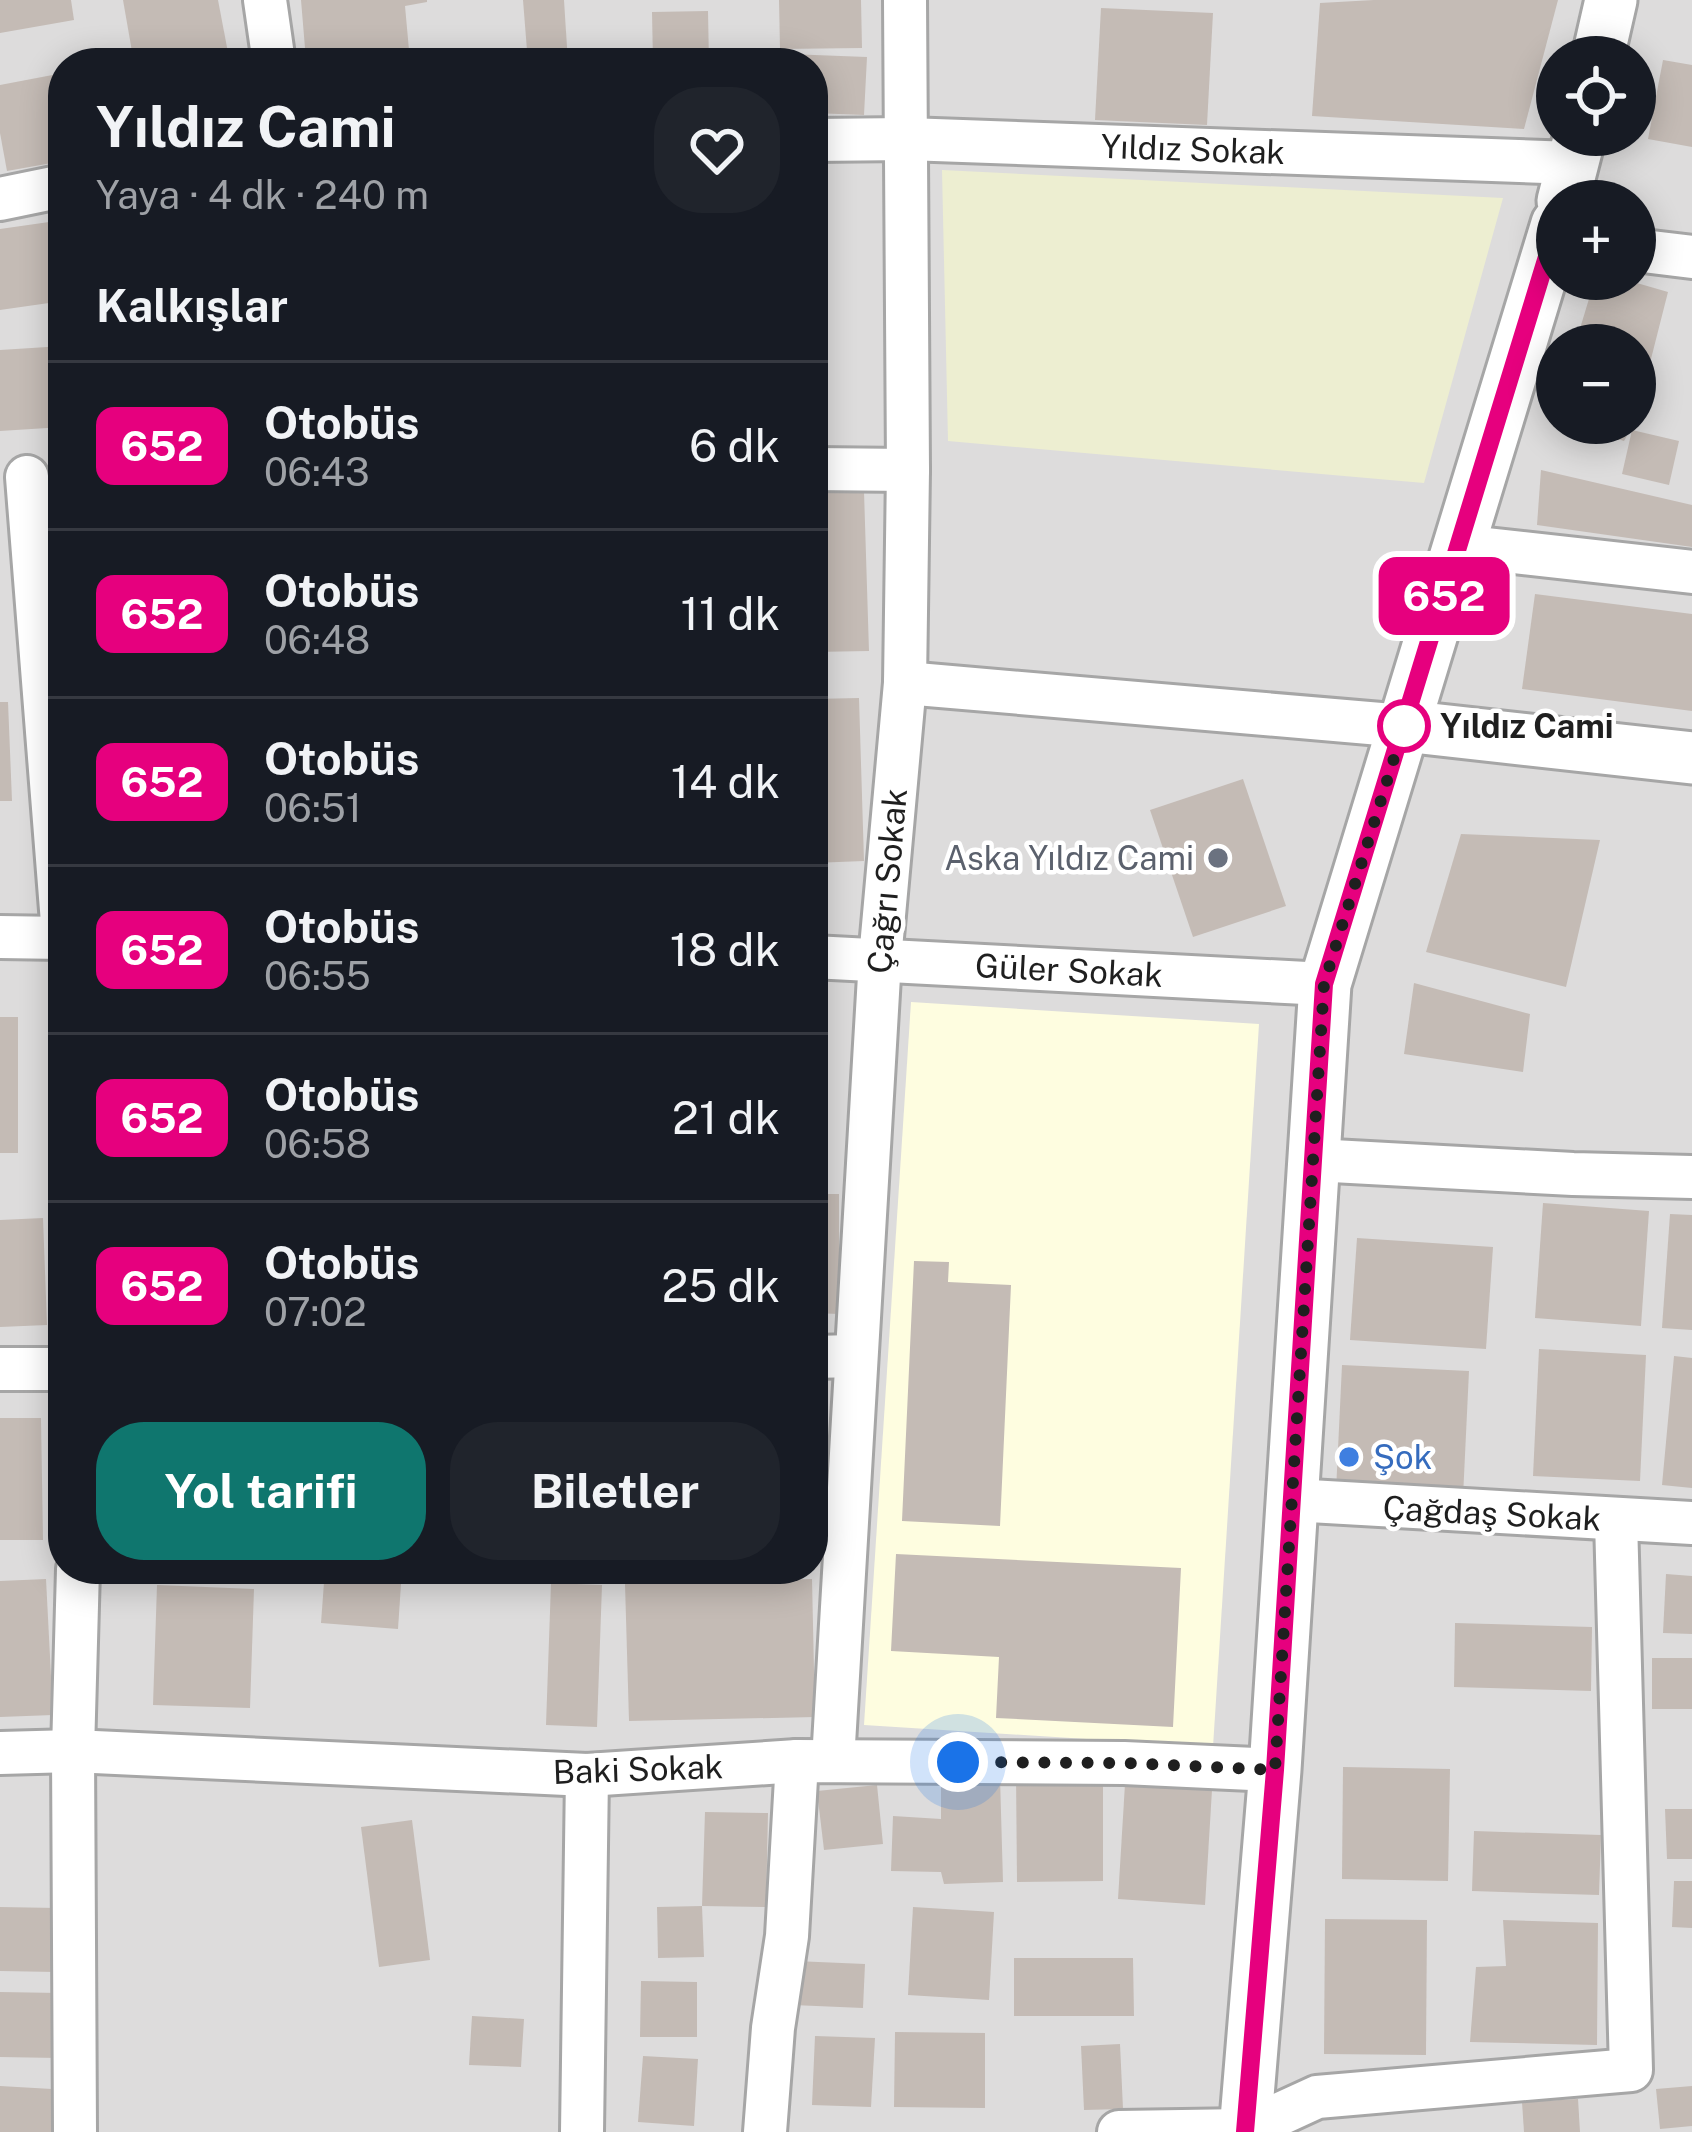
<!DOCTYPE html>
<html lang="tr">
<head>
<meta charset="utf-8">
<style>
  body { margin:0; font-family:"Public Sans",sans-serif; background:#20242c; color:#f1f3f6; height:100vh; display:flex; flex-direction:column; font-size:45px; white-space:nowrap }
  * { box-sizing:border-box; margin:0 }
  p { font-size:39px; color:#9ea1a6 }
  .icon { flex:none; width:66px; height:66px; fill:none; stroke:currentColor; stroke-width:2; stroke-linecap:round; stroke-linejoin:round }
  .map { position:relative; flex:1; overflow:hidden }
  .details { position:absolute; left:48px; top:48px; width:780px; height:1536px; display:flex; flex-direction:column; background:#171b24; border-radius:48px; box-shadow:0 6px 30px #0003 }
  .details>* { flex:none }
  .badge { padding:0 24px; border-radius:18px; font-size:42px; line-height:78px }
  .tools { position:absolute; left:1536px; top:36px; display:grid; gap:24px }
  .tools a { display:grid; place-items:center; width:120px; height:120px; border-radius:50%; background:#171b24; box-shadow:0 6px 30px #0003; font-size:60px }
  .you { position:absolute; width:60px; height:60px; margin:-30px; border:9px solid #fff; border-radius:50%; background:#1a73e8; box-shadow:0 0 0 18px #1a73e833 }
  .map>.badge { position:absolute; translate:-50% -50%; box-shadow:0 0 0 6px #fff }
  h2 { padding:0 48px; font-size:45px; line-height:108px }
  .round { display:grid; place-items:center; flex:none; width:126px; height:126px; border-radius:48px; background:#20242c }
  .headline { display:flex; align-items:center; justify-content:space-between; height:204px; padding:0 48px }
  h1 { font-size:57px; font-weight:700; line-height:90px }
  .button { display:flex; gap:24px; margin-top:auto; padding:24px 48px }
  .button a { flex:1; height:138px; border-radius:48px; background:#0f766e; color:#fff; font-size:48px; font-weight:700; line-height:138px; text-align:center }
  .button a+a { background:#20242c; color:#f1f3f6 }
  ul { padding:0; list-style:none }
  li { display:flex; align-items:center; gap:36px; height:168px; padding:0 48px; border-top:3px solid #363941 }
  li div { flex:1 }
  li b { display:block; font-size:45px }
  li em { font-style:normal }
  li .badge { min-width:132px; font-weight:700; text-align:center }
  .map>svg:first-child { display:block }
  .residential { fill:#dddcdc; fill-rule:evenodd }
  .education { fill:#fefde0 }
  .farmland { fill:#edeed1 }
  .building { fill:#c4bbb5 }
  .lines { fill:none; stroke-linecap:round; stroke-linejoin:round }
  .minor-casing { stroke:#a6a6a6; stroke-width:48 }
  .tertiary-casing { stroke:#a6a6a6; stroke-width:57 }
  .minor { stroke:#fff; stroke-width:42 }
  .tertiary { stroke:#fff; stroke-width:51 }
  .line-casing { stroke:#fff; stroke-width:27 }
  .line { stroke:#e6007e; stroke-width:18 }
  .walk { stroke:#1f1f1f; stroke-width:12; stroke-dasharray:0 21.6 }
  .stop-dot { fill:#fff; stroke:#e6007e; stroke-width:6 }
  .worship-dot { fill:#6b7280; stroke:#fff; stroke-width:4.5 }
  .shop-dot { fill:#3f7fe0; stroke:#fff; stroke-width:4.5 }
  .labels { text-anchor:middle; stroke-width:9; stroke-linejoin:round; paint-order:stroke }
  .street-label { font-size:33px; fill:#1f1f1f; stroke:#fff }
  .stop-label { font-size:33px; font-weight:bold; fill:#1f1f1f; stroke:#fff; text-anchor:start }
  .worship-label { font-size:33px; fill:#5b616d; stroke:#fff; text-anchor:end }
  .shop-label { font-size:33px; fill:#366cbe; stroke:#fff; text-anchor:start }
</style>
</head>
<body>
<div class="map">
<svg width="1692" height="2132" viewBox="0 0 1692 2132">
  <rect width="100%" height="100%" fill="#efece5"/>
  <path class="residential" d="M0 0H1692V2132H0ZM1557 57H1635V135H1557ZM63 63H813V1569H63ZM1557 201H1635V279H1557ZM1557 345H1635V423H1557Z"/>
  <path class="education" d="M911 1002 1259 1024 1213 1747 864 1725Z"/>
  <path class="farmland" d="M942 170 1503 198 1424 483 948 441Z"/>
  <g class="building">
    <path d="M0 0H71L74 20 0 33Z"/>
    <path d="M123 0H218L230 63H134Z"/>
    <path d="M301 0H427V2L405 6 409 50 306 60Z"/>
    <path d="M523 0H564L568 63H528Z"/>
    <path d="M779 0H861L862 48 780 49Z"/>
    <path d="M1374 0H1558L1524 129 1312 116 1320 3Z"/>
    <path d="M1101 8 1213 13 1207 125 1095 120Z"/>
    <path d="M708 11 709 63H653L652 12Z"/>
    <path d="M735 52 867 57 864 115 813 113V63H735Z"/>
    <path d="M1663 60 1692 65V147L1648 139Z"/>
    <path d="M63 73V161L7 171 0 133V85Z"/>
    <path d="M63 220V301L0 310V229Z"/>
    <path d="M1595 279H1623L1668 292 1637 414 1635 345H1575Z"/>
    <path d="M63 346V427L0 431V350Z"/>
    <path d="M1569 423H1634L1624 441Z"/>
    <path d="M1632 430 1679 441 1669 485 1622 474Z"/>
    <path d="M1541 470 1692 505V547L1537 525Z"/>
    <path d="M864 492 869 651 813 652V493Z"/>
    <path d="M1535 594 1692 614V711L1522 689Z"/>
    <path d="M859 698 864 861 813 863V699Z"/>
    <path d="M0 702H8L12 801H0Z"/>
    <path d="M1243 779 1286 906 1193 937 1150 810Z"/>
    <path d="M1461 834 1600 840 1566 987 1426 952Z"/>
    <path d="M1414 983 1530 1014 1523 1072 1404 1054Z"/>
    <rect x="0" y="1017" width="18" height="136"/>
    <path d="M813 1194H839V1314L813 1313Z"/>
    <path d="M1543 1203 1649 1211 1641 1326 1535 1318Z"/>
    <path d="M1670 1214 1692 1215V1330L1662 1328Z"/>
    <path d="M43 1218 47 1325 0 1327V1220Z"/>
    <path d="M1357 1238 1493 1247 1486 1349 1350 1340Z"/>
    <path d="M914 1261 949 1262 948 1282 1011 1285 1000 1526 902 1521Z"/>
    <path d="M1539 1349 1646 1355 1640 1481 1533 1476Z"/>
    <path d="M1674 1356 1692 1358V1488L1662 1485Z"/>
    <path d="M1342 1365 1469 1371 1463 1497 1336 1491Z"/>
    <path d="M0 1418H41L43 1540H0Z"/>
    <path d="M896 1554 1181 1568 1173 1727 996 1718 999 1657 891 1651Z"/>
    <path d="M325 1569H402L398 1629 321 1623Z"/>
    <path d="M1666 1574 1692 1576V1634L1663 1633Z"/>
    <path d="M46 1579 53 1715 0 1717V1581Z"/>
    <path d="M812 1579 815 1717 629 1721 625 1584Z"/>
    <path d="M551 1583 602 1585 597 1727 546 1725Z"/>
    <path d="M157 1585 254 1589 250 1708 153 1705Z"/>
    <path d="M1455 1623 1592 1627 1591 1691 1454 1687Z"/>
    <rect x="1652" y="1658" width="40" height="51"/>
    <path d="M1343 1767 1450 1769 1448 1881 1342 1879Z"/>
    <path d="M1016 1773H1103V1881L1017 1882Z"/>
    <path d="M1000 1777 1003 1882 944 1884 941 1872 891 1871 893 1816 941 1819V1779Z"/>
    <path d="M1125 1784 1212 1790 1205 1905 1118 1899Z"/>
    <path d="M877 1785 883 1844 824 1850 817 1791Z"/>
    <path d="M1665 1809H1692V1859H1667Z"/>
    <path d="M705 1812 768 1813 766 1907 702 1906Z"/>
    <path d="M412 1820 430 1960 379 1967 361 1827Z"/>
    <path d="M1474 1831 1601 1835 1599 1895 1472 1891Z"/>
    <path d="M1674 1881H1692V1928L1672 1927Z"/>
    <path d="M702 1906 704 1957 658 1958 657 1907Z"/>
    <path d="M0 1907 57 1908 56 1972 0 1971Z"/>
    <path d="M913 1907 994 1912 989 2000 908 1995Z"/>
    <path d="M1325 1919 1427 1920 1426 2055 1324 2054Z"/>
    <path d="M1503 1920 1598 1923 1597 2045 1470 2042 1476 1967 1506 1966Z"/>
    <path d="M1014 1958H1133L1134 2016H1014Z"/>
    <path d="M795 1961 865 1964 863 2008 793 2005Z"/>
    <path d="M641 1981 697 1982V2037H640Z"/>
    <path d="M0 1992 60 1993 58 2058 0 2057Z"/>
    <path d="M472 2016 524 2019 521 2067 469 2065Z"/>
    <path d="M895 2032 985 2033V2108L894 2107Z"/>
    <path d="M815 2036 875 2038 871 2107 812 2105Z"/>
    <path d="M1120 2044 1123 2109 1084 2110 1081 2046Z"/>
    <path d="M643 2056 698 2059 694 2126 638 2122Z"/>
    <path d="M0 2086 69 2090 67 2132H0Z"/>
    <path d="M1692 2086V2126L1660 2129 1656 2089Z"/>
    <path d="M1578 2099 1580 2132H1524L1522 2102Z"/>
  </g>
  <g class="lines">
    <g class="minor-casing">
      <g id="minor">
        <path d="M265 0 274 63"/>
        <path d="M813 140 907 139 1573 163"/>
        <path d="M0 199 63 186"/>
        <path d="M1635 250 1692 257"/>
        <path d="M813 469 908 470"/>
        <path d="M27 477 63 935"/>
        <path d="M1460 546 1692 572"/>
        <path d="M905 683 1404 726"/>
        <path d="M0 937 63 938"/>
        <path d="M813 957 1325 984"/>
        <path d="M1314 1160 1573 1174 1692 1177"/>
        <path d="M813 1357 855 1356"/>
        <path d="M0 1369H63"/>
        <path d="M1292 1500 1692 1523"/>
        <path d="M0 1753 73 1751 587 1775 797 1761 1124 1763 1275 1770"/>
        <path d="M833 1761 880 959 905 683 908 470 905 0"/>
        <path d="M75 2132 73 1751 78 1569"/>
        <path d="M582 2132 587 1775"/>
        <path d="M765 2132 773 2028 787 1936 797 1761"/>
        <path d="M1119 2132 1245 2130 1317 2097 1631 2070 1616 1520"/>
      </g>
    </g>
    <g class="tertiary-casing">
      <g id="tertiary">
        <path d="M1598 57 1611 0"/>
        <path d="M1563 201 1580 135"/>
        <path d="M1404 726 1692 758"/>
        <path d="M1245 2132 1275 1770 1325 984 1557 224"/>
      </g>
    </g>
    <use href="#minor" class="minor"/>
    <use href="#tertiary" class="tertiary"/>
  </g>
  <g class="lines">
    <g class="line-casing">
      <path id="line" d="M1245 2132 1275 1770 1324 984 1557 224"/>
    </g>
    <use href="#line" class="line"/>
    <path class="walk" d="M958 1762 1124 1763 1275 1770 1324 984 1404 726"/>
  </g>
  <circle class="stop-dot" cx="1404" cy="726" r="24"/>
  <circle class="worship-dot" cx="1218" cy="858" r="12"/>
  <circle class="shop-dot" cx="1349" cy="1457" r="12"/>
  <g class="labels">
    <g class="street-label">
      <text transform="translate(1193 149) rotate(2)" y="12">Yıldız Sokak</text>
      <text transform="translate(887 881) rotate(-85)" y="12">Çağrı Sokak</text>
      <text transform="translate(1069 970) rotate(3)" y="12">Güler Sokak</text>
      <text transform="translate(1492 1513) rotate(3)" y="12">Çağdaş Sokak</text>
      <text transform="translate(638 1769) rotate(-2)" y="12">Baki Sokak</text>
    </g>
    <g class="stop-label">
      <text x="1440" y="738">Yıldız Cami</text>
    </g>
    <g class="worship-label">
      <text x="1194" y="870">Aska Yıldız Cami</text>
    </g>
    <g class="shop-label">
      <text x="1373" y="1469">Şok</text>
    </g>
  </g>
</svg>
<div class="tools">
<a><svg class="icon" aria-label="locate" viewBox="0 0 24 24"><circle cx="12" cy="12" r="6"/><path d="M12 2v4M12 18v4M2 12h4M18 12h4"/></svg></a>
<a>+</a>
<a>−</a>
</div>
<div class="you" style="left:958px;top:1762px"></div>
<b class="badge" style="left:1444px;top:596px;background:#e6007e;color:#fff">652</b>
<section class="details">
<div class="headline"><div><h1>Yıldız Cami</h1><p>Yaya · 4 dk · 240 m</p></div><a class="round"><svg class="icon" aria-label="heart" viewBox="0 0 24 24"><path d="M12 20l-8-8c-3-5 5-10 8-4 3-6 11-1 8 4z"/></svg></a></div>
<h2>Kalkışlar</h2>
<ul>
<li><span class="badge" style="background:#e6007e;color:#fff">652</span><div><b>Otobüs</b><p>06:43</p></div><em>6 dk</em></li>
<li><span class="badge" style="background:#e6007e;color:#fff">652</span><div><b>Otobüs</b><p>06:48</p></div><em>11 dk</em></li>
<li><span class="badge" style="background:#e6007e;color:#fff">652</span><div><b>Otobüs</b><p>06:51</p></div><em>14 dk</em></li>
<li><span class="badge" style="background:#e6007e;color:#fff">652</span><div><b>Otobüs</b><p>06:55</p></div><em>18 dk</em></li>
<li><span class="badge" style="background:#e6007e;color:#fff">652</span><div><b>Otobüs</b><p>06:58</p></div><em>21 dk</em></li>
<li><span class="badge" style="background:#e6007e;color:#fff">652</span><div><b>Otobüs</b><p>07:02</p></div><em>25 dk</em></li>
</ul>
<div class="button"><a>Yol tarifi</a><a>Biletler</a></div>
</section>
</div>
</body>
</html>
